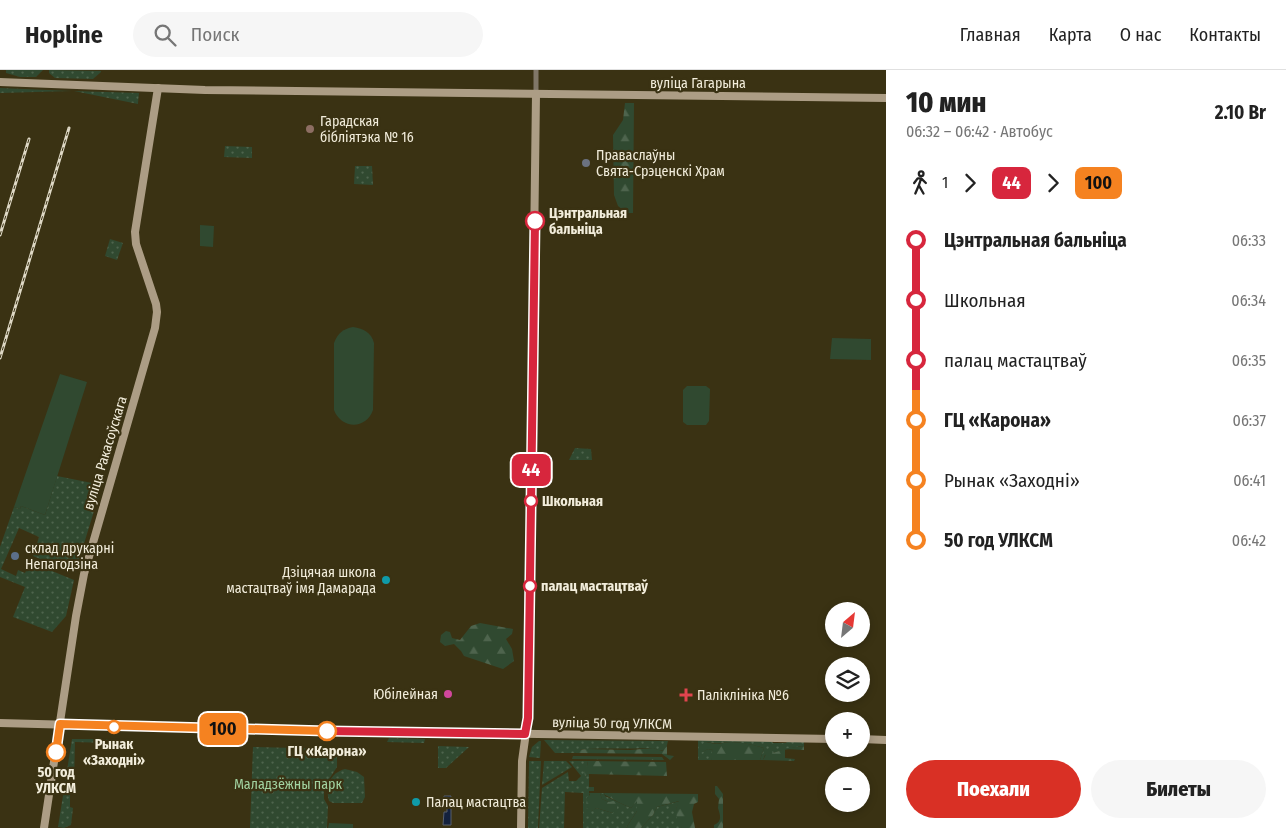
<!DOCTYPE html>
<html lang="ru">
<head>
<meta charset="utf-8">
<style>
  body { margin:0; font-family:"Fira Sans Condensed",sans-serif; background:#f6f6f6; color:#222; height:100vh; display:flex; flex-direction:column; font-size:19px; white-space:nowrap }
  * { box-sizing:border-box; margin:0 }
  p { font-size:16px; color:#767676 }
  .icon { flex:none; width:28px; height:28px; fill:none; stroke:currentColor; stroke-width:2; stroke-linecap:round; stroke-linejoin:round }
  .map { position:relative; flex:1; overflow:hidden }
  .details { display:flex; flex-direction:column; background:#fff; width:400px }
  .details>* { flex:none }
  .badge { padding:0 10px; border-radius:8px; font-size:18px; line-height:32px }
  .needle { width:32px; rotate:28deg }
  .fabs { position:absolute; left:825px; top:532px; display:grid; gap:10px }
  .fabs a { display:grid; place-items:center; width:45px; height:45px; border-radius:50%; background:#fff; box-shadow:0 2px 8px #0003; font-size:25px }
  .map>.badge { position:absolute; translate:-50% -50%; box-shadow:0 0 0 2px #fff }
  .legs { display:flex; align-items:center; gap:8px; height:55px; padding:0 20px; font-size:16px }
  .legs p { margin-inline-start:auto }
  .head { display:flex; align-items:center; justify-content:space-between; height:85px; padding:0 20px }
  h1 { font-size:28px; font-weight:800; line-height:38px }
  .button { display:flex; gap:10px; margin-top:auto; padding:10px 20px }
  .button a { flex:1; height:58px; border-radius:30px; background:#d93025; color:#fff; font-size:20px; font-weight:800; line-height:58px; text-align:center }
  .button a+a { background:#f6f6f6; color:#222 }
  ul { padding:0 20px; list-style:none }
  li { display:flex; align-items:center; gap:18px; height:60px; font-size:19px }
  li i { display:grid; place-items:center; width:8px; height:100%; margin:0 6px; background:currentColor }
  li i::after { content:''; width:12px; height:12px; margin:-6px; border:4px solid; border-radius:50%; background:#fff }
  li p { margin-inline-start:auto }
  li:first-child i { background:linear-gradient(#0000 50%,currentColor 0) }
  li:last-child i { background:linear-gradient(currentColor 50%,#0000 0) }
  header { display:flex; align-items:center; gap:30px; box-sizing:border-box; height:70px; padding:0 25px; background:#fff; border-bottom:1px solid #e0e0e0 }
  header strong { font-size:24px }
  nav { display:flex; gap:28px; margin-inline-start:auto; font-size:18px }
  .search { width:350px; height:45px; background:#f6f6f6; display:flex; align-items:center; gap:12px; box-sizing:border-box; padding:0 18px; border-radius:28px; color:#767676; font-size:19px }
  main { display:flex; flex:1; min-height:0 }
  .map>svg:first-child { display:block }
  .grass { fill:url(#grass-dots) }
  .forest { fill:url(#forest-firs) }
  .garden { fill:#304930 }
  .water { fill:#13213d; stroke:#565e6c }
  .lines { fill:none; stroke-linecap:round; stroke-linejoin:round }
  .minor { stroke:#807768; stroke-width:5 }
  .secondary { stroke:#ac9d85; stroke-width:8 }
  .rail-casing { stroke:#dfd9c6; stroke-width:3 }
  .rail { stroke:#3a3213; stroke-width:1; stroke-dasharray:4; stroke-linecap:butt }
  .line-1-casing { stroke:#fff; stroke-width:11 }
  .line-2-casing { stroke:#fff; stroke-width:11 }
  .line-1 { stroke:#d7263d; stroke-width:8 }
  .line-2 { stroke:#f58220; stroke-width:8 }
  .education-dot { fill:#8d6e63; stroke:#3a3213; stroke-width:2 }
  .worship-dot { fill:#6b7280; stroke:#3a3213; stroke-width:2 }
  .stop-1-dot { fill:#fff; stroke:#d7263d; stroke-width:2.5 }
  .service-dot { fill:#5c6f8a; stroke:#3a3213; stroke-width:2 }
  .culture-dot { fill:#0f9aa8; stroke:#3a3213; stroke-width:2 }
  .hotel-dot { fill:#d1479c; stroke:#3a3213; stroke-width:2 }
  .health-dot { fill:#e0444e; stroke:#3a3213; stroke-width:2 }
  .stop-2-dot { fill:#fff; stroke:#f58220; stroke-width:2.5 }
  .labels { text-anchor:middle; stroke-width:4.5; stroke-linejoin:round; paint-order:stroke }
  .street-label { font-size:14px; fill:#f2eddb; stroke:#3a3213 }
  .poi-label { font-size:14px; fill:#f2eddb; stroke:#3a3213; text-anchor:start }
  .stop-label { font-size:14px; font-weight:bold; fill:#f2eddb; stroke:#3a3213; text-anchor:start }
  .park-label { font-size:14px; fill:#a2d3a1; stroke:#3a3213 }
</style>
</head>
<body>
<header>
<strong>Hopline</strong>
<div class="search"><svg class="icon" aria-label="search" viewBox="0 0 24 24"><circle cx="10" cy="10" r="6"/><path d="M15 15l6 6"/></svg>Поиск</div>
<nav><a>Главная</a><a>Карта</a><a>О нас</a><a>Контакты</a></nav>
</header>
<main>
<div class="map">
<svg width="886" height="758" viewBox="0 0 886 758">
  <defs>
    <pattern id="grass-dots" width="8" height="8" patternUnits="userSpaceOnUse" patternTransform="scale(1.25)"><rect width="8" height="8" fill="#304930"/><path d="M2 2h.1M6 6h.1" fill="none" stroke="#4e644d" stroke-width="1.8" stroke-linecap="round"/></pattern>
    <pattern id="forest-firs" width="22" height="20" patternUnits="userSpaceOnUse" patternTransform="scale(1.25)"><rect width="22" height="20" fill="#304930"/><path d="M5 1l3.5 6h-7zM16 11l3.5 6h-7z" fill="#4e644d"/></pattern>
  </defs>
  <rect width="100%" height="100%" fill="#3a3213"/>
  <g class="grass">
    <path d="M6 0H43L36 7H20L6 3Z"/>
    <path d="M49 0 101 1V2L93 9 55 8 49 3Z"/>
    <path d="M0 18 72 21 0 23Z"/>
    <path d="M74 21 139 23 138 33V34Z"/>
    <path d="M225 76 252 77V88L224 87Z"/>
    <path d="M355 96H372L373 115 354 114Z"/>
    <path d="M110 169 123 173 117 190 105 186Z"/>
    <path d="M575 378 591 379 592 390H569Z"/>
    <path d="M57 406 102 415 75 503 33 486 39 467 19 458 1 499 16 506 18 500 25 503 30 492 74 510 66 546 52 562 13 547 25 517 0 507V477L14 437 20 439 21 436 45 445Z"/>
    <path d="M698 667 769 668 773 673H786L790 668 804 669V676C790 677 779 682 765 685L763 690H760L764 678C753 675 742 672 731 672 720 673 717 674 706 672L702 682 708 679 713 680 711 687 712 690H698Z"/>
    <path d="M389 668 425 669 424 673 387 672Z"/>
    <path d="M72 669H108V673L75 672 74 715H70V737L73 738 71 755 64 758 58 757Z"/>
    <path d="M544 670 668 671C667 674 667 679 663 680 659 682 656 678 652 678 630 679 607 678 585 679 581 679 578 680 575 683H555Z"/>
    <path d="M539 671H541L540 688 529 687 532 677Z"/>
    <path d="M438 676 469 677 446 698H438Z"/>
    <path d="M253 677 337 679V697L324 717V729L328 736 327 758H250Z"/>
    <path d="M529 691H541L538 758H528Z"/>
    <path d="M544 691H566L572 697 542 715Z"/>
    <path d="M569 691H588L585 706 589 704V717H594V721H589V723L592 741 596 738 613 743 609 732 602 729 600 723H604L605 726C614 730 622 734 631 738L637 730V741L626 758H583V723L565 722 564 758H539L542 718 568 702 569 711H576L581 706Z"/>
    <path d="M345 699 357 702 364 707 365 727 362 733H333L329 731C325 716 330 703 345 699Z"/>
    <path d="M680 731 676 738 682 758H641L653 745 657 737Z"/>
  </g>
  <g class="forest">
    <path d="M625 33H634L633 143H627L618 136 614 125 613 65 623 50Z"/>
    <path d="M480 553 513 559 512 564 506 569 512 579 514 591 503 599 464 586 461 581 454 574 445 576 440 572 441 565 446 561 450 562 452 568 460 570 471 556Z"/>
    <path d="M706 672C718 675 720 673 731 672 742 672 754 675 764 678L760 690H712L710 687 713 680 708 679 701 683V675Z"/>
    <path d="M667 676V685L674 686 670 690 662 684 575 683 577 680 587 679 630 680 653 678 662 681Z"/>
    <path d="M804 676V680L785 679V688L795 689 794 691 763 690 769 678 773 683 788 678Z"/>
    <path d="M573 686 662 687 664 690 572 689Z"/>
    <path d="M588 691 666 692 667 706 589 704 585 706 584 700 587 696Z"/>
    <path d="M715 716H717L723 724V758H714V755C723 751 720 745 718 738L719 729 715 724Z"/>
    <path d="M589 723H600L602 729 609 732 614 731 617 733V739L613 743 596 738 593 741 586 738 587 727 590 725Z"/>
    <path d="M604 723 698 724V732L694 734 692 742 695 758H682L677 751 676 738 679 731 657 737 653 745 641 758H626L637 741V731L631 738C622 734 614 730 605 725Z"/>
  </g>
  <g class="garden">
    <path d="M200 155 214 156 213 177 200 176Z"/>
    <path d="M353 257C364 259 371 262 374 273L373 340C366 360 341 359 334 340V273C338 263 343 259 353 257Z"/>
    <path d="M832 268 871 269V290L830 289Z"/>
    <path d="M60 304 87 312 45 445 21 436 20 439 14 437Z"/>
    <path d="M687 316H706L710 319 709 351 706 355H687L683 352V320Z"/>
    <path d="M329 753 353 754V758H328Z"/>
  </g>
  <path class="water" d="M444 726H451V755H443L444 742H447V736L443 735Z"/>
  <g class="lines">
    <path class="minor" d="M536 24V0"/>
    <g class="secondary">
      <path d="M0 12 205 20 886 28"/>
      <path d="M0 653 187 658 834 669"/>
      <path d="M861 669 886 670"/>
      <path d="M44 758 76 546 84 504 155 258 157 242 156 234 136 174 135 162 158 18"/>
      <path d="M521 758 522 691 528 648 536 24"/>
    </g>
    <g class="rail-casing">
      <g id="rail">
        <path d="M0 165 29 69"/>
        <path d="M0 288 69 58"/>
      </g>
    </g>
    <use href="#rail" class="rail"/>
  </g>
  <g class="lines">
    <g class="line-1-casing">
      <path id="line-1" d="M327 661 525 664 528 648 535 151"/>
    </g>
    <g class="line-2-casing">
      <path id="line-2" d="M56 682 60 654 327 661"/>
    </g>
    <use href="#line-1" class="line-1"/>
    <use href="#line-2" class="line-2"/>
  </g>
  <circle class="education-dot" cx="310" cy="59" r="5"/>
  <circle class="worship-dot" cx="586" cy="93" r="5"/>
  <g class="stop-1-dot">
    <circle cx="535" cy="151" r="9"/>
    <circle cx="531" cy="431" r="6"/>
    <circle cx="530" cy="516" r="6"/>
  </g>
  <circle class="service-dot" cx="15" cy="486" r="5"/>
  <g class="culture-dot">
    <circle cx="386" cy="510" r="5"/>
    <circle cx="416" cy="732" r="5"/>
  </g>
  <circle class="hotel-dot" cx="448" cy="624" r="5"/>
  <path class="health-dot" d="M683.5 617.5h5v5h5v5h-5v5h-5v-5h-5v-5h5z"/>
  <g class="stop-2-dot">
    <circle cx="114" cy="657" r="6"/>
    <circle cx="327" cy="661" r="9"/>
    <circle cx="56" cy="682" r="9"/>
  </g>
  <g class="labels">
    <g class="street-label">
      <text x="698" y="18">вуліца Гагарына</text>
      <text transform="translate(105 383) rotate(-73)" y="5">вуліца Ракасоўскага</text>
      <text transform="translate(612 653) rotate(1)" y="5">вуліца 50 год УЛКСМ</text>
    </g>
    <g class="poi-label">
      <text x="320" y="56">Гарадская<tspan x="320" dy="16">бібліятэка № 16</tspan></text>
      <text x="596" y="90">Праваслаўны<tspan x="596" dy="16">Свята-Срэценскі Храм</tspan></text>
      <text x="25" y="483">склад друкарні<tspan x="25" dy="16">Непагодзіна</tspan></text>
      <text x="376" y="507" text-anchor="end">Дзіцячая школа<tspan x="376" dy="16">мастацтваў імя Дамарада</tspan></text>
      <text x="438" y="629" text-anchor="end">Юбілейная</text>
      <text x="697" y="630">Паліклініка №6</text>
      <text x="426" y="737">Палац мастацтва</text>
    </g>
    <g class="stop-label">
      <text x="549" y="148">Цэнтральная<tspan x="549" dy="16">бальніца</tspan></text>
      <text x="542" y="436">Школьная</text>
      <text x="541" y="521">палац мастацтваў</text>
      <text x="114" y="679" text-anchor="middle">Рынак<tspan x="114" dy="16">«Заходні»</tspan></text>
      <text x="327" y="686" text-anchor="middle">ГЦ «Карона»</text>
      <text x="56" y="707" text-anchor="middle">50 год<tspan x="56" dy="16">УЛКСМ</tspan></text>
    </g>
    <g class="park-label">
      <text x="288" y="719">Маладзёжны парк</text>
    </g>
  </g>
</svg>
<div class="fabs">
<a><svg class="needle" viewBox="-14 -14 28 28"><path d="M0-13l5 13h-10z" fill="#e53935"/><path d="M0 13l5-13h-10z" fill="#767676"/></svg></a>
<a><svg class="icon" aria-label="layers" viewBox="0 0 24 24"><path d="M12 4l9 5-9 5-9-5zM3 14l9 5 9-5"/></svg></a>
<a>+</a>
<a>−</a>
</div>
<b class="badge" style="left:531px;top:400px;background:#d7263d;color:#fff">44</b>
<b class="badge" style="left:223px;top:659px;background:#f58220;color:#111">100</b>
</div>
<section class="details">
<div class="head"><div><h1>10 мин</h1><p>06:32 – 06:42 · Автобус</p></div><b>2.10 Br</b></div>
<div class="legs"><svg class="icon" aria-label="walk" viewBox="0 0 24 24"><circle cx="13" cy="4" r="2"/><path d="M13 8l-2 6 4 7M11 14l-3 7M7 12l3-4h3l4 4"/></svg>1<svg class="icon" aria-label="forward" viewBox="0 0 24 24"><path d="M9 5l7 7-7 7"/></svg><b class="badge" style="background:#d7263d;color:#fff">44</b><svg class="icon" aria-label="forward" viewBox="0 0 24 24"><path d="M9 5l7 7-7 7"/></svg><b class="badge" style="background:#f58220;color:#111">100</b></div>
<ul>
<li><i style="color:#d7263d"></i><b>Цэнтральная бальніца</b><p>06:33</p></li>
<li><i style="color:#d7263d"></i><span>Школьная</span><p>06:34</p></li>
<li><i style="color:#d7263d"></i><span>палац мастацтваў</span><p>06:35</p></li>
<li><i style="color:#f58220"></i><b>ГЦ «Карона»</b><p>06:37</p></li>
<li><i style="color:#f58220"></i><span>Рынак «Заходні»</span><p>06:41</p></li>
<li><i style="color:#f58220"></i><b>50 год УЛКСМ</b><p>06:42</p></li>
</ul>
<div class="button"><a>Поехали</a><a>Билеты</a></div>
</section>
</main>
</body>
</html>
